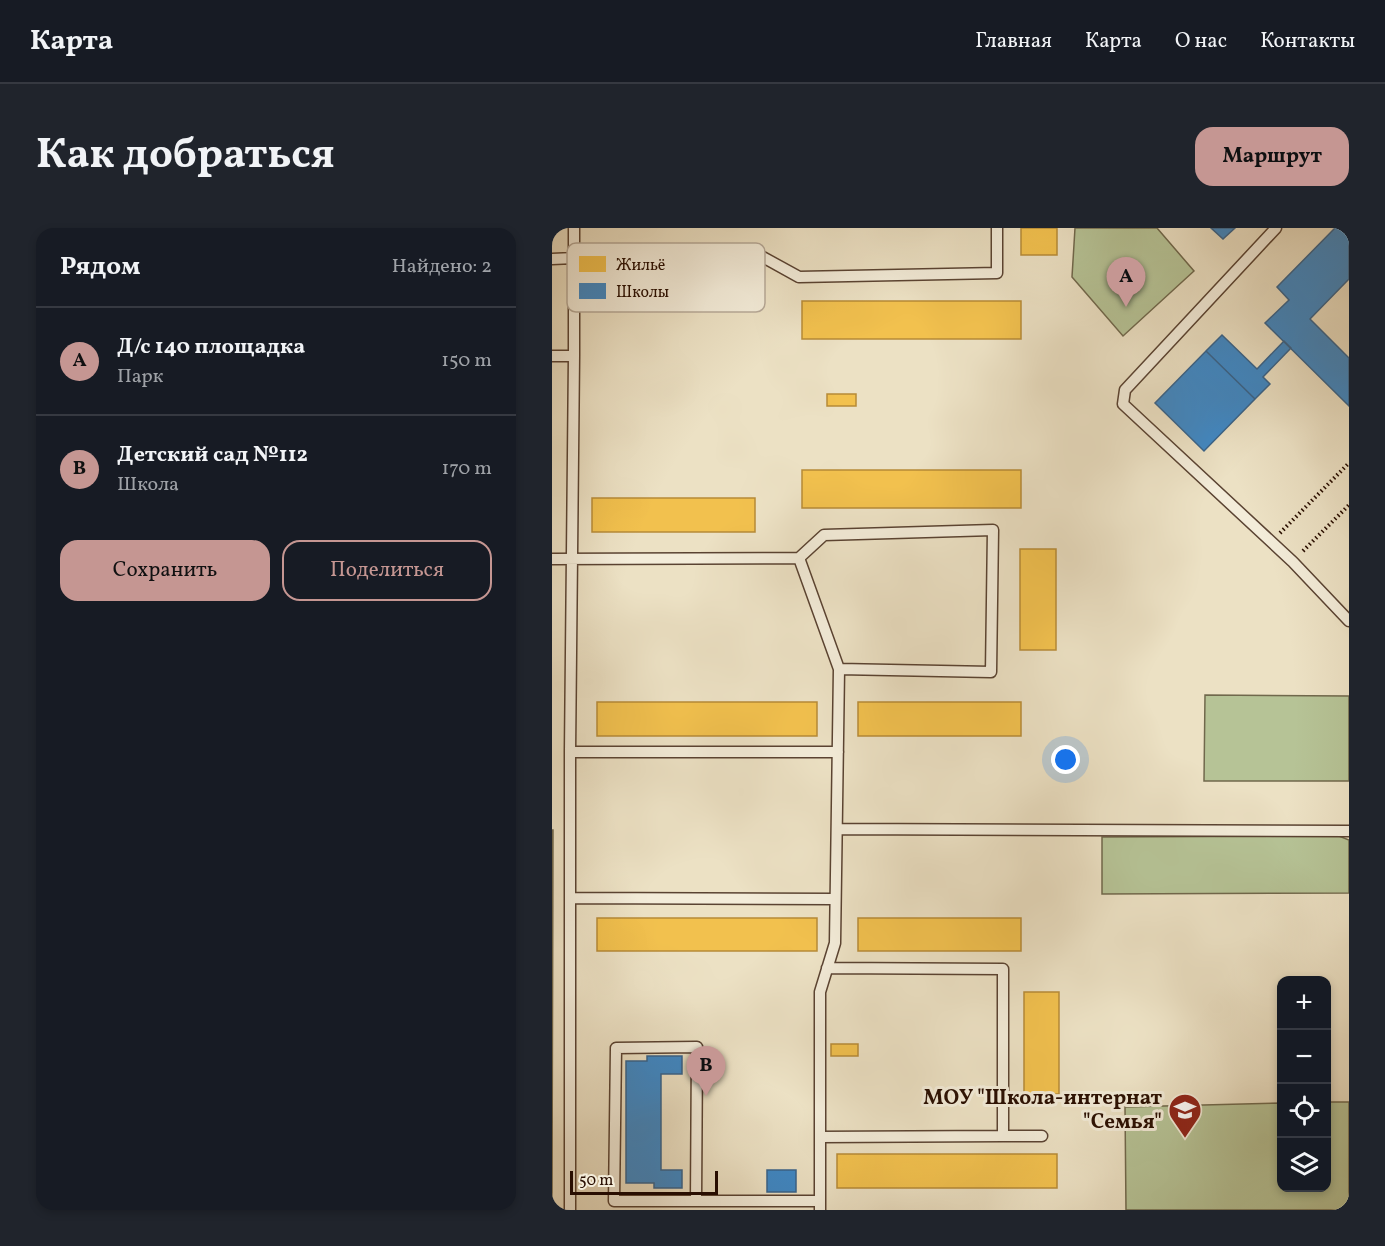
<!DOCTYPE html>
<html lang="ru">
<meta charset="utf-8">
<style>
body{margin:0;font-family:Vollkorn,serif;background:#20242c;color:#f1f3f6}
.controls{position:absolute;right:18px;bottom:18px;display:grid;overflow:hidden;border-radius:12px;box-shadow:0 3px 9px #0003}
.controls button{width:54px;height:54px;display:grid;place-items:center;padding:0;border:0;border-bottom:2px solid #363941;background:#171b24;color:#f1f3f6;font:30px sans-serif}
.scale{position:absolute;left:18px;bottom:15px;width:148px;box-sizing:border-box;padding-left:6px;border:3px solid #290e01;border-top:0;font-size:16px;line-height:21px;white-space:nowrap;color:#290e01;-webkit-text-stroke:4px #f3ecd9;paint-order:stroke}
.you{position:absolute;left:514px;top:532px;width:21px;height:21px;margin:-15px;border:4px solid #fff;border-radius:50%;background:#1a73e8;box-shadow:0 0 0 9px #1a73e833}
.badge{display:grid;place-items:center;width:39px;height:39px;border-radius:50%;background:#c59692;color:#111;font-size:20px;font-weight:700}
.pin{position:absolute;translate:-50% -50px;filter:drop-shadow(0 2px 3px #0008)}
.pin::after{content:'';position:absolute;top:32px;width:21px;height:18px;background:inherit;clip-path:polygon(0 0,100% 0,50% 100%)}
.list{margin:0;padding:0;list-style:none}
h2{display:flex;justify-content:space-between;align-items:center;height:78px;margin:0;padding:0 24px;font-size:26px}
h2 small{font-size:20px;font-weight:400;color:#9ea1a6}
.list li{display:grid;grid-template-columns:39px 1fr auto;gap:18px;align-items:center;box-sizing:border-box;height:108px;padding:0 24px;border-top:2px solid #363941}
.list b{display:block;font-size:22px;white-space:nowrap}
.list p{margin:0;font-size:20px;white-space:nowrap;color:#9ea1a6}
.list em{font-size:20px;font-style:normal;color:#9ea1a6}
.actions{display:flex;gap:12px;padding:18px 24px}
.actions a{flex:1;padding:14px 0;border:2px solid #c59692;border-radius:18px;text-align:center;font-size:21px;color:#c59692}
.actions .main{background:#c59692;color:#111}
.icon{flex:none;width:33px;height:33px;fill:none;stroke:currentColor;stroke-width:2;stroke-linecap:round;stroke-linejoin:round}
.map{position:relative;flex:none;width:797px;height:982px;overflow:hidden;border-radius:18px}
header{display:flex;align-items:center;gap:36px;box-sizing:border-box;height:84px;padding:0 30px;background:#171b24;border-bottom:2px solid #363941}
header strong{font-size:28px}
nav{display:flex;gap:33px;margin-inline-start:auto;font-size:21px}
.intro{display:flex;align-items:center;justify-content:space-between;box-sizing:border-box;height:144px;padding:0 36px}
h1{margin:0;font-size:42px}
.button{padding:15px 27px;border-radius:18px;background:#c59692;color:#111;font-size:21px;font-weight:700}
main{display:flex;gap:36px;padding:0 36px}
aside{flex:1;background:#171b24;border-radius:18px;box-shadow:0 3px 9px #0003}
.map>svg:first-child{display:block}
.green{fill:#b6c396;stroke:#70684c;stroke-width:1.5}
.homes{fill:#f2c14e;stroke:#b68b37;stroke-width:1.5}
.schools{fill:#3f88c5;stroke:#38638a;stroke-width:1.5}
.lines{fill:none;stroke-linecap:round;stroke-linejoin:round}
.lane-casing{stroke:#5a4332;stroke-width:13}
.path{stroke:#290e01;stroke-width:4;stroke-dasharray:1.5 3;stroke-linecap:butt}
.lane{stroke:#f3ecd9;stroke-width:10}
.labels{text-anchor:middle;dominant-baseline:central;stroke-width:6;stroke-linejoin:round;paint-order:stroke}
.poi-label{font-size:21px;font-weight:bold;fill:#290e01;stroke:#f3ecd9;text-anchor:end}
.key{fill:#f3ecd9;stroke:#b6a998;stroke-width:1.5}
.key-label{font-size:16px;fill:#290e01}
</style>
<header>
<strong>Карта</strong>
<nav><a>Главная</a><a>Карта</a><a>О нас</a><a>Контакты</a></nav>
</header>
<div class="intro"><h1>Как добраться</h1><a class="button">Маршрут</a></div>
<main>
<aside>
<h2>Рядом<small>Найдено: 2</small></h2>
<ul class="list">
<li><span class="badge">A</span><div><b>Д/с 140 площадка</b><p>Парк</p></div><em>150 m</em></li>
<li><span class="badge">B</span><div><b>Детский сад №112</b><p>Школа</p></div><em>170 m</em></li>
</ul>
<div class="actions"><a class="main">Сохранить</a><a>Поделиться</a></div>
</aside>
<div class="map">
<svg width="797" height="982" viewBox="0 0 797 982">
<rect width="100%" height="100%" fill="#ece1c4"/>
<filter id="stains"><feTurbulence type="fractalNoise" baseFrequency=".00333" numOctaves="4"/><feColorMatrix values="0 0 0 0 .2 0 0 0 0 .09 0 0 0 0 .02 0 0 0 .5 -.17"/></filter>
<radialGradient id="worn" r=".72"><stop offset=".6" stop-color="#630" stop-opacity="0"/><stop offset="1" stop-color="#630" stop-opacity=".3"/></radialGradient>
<path class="green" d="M 523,0 L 605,0 L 642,43 L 571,108 L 520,49 Z
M 653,467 L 797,468 L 797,553 L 652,553 Z
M 0,602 L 1,602 L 0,982 Z
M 787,608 L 797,612 L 797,665 L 550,666 L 550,609 Z
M 775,874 L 797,874 L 797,982 L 574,982 L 573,879 L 729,875 L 730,960 L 774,960 Z"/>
<path class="homes" d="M 469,0 L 505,0 L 505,27 L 469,27 Z
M 250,73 L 469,73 L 469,111 L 250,111 Z
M 275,166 L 304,166 L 304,178 L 275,178 Z
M 250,242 L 469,242 L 469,280 L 250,280 Z
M 40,270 L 203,270 L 203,304 L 40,304 Z
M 468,321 L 504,321 L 504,422 L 468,422 Z
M 45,474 L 265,474 L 265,508 L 45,508 Z
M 306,474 L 469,474 L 469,508 L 306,508 Z
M 45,690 L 265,690 L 265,723 L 45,723 Z
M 306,690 L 469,690 L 469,723 L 306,723 Z
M 472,764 L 507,764 L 507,866 L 472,866 Z
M 279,816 L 306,816 L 306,828 L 279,828 Z
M 285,926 L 505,926 L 505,960 L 285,960 Z"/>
<path class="schools" d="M 659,0 L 683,0 L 671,11 Z
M 783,0 L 793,0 L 797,4 L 797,51 L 758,91 L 797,130 L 797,178 L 713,95 L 737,72 L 725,59 Z
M 670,107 L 705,141 L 732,113 L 739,120 L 711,149 L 718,156 L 703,171 L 654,123 Z
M 654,123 L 703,171 L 652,223 L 603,175 Z
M 95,828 L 130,828 L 130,846 L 109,846 L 109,942 L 130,942 L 130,960 L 102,960 L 102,955 L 74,955 L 74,833 L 95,833 Z
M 215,942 L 244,942 L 244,964 L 215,964 Z"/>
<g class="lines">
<g class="lane-casing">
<path id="lane" d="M 724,0 L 573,162 L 571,176 L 741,334 L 797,393
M 0,31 L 22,30 L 22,0
M 0,128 L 22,128 L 22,30 L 207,27 L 247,49 L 445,45 L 445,0
M 247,330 L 272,307 L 441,302 L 439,444 L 287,441
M 0,331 L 247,330 L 287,441 L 283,715 L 268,764 L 268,982
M 18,524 L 286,524
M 285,601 L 797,603
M 18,670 L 283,671
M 451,908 L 490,908
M 268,909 L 451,908 L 451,741 L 275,740
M 144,973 L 145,819 L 64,820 L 62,973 L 268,973
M 18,982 L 18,524 L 22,128"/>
</g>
<path class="path" d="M 728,305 L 797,235
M 751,323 L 797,277"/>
<use href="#lane" class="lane"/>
</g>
<defs>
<g id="school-pin" transform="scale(1.725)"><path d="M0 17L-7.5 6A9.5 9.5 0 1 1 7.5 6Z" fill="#8f2418" stroke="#f3ecd9"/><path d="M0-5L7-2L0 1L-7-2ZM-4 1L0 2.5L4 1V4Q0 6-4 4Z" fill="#fff"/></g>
</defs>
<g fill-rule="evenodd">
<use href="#school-pin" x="633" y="882"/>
</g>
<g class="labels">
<g class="poi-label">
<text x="610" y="870">МОУ "Школа-интернат<tspan x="610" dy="24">"Семья"</tspan></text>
</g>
</g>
<rect x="15" y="15" width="198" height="69" rx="9" class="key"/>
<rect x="27" y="28" width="27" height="16" fill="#f2c14e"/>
<rect x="27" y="55" width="27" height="16" fill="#3f88c5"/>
<g class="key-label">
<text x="64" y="42">Жильё</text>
<text x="64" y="69">Школы</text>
</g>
<rect width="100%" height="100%" filter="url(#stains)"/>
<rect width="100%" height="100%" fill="url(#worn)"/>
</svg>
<div class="controls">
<button>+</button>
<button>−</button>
<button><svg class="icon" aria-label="locate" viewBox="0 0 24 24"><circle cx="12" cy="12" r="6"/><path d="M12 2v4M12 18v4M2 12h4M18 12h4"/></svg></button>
<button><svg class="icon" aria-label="layers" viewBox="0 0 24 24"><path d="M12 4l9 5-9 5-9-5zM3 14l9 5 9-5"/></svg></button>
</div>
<div class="scale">50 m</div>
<div class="you"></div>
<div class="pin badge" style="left:574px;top:79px">A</div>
<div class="pin badge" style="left:154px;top:868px">B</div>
</div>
</main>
